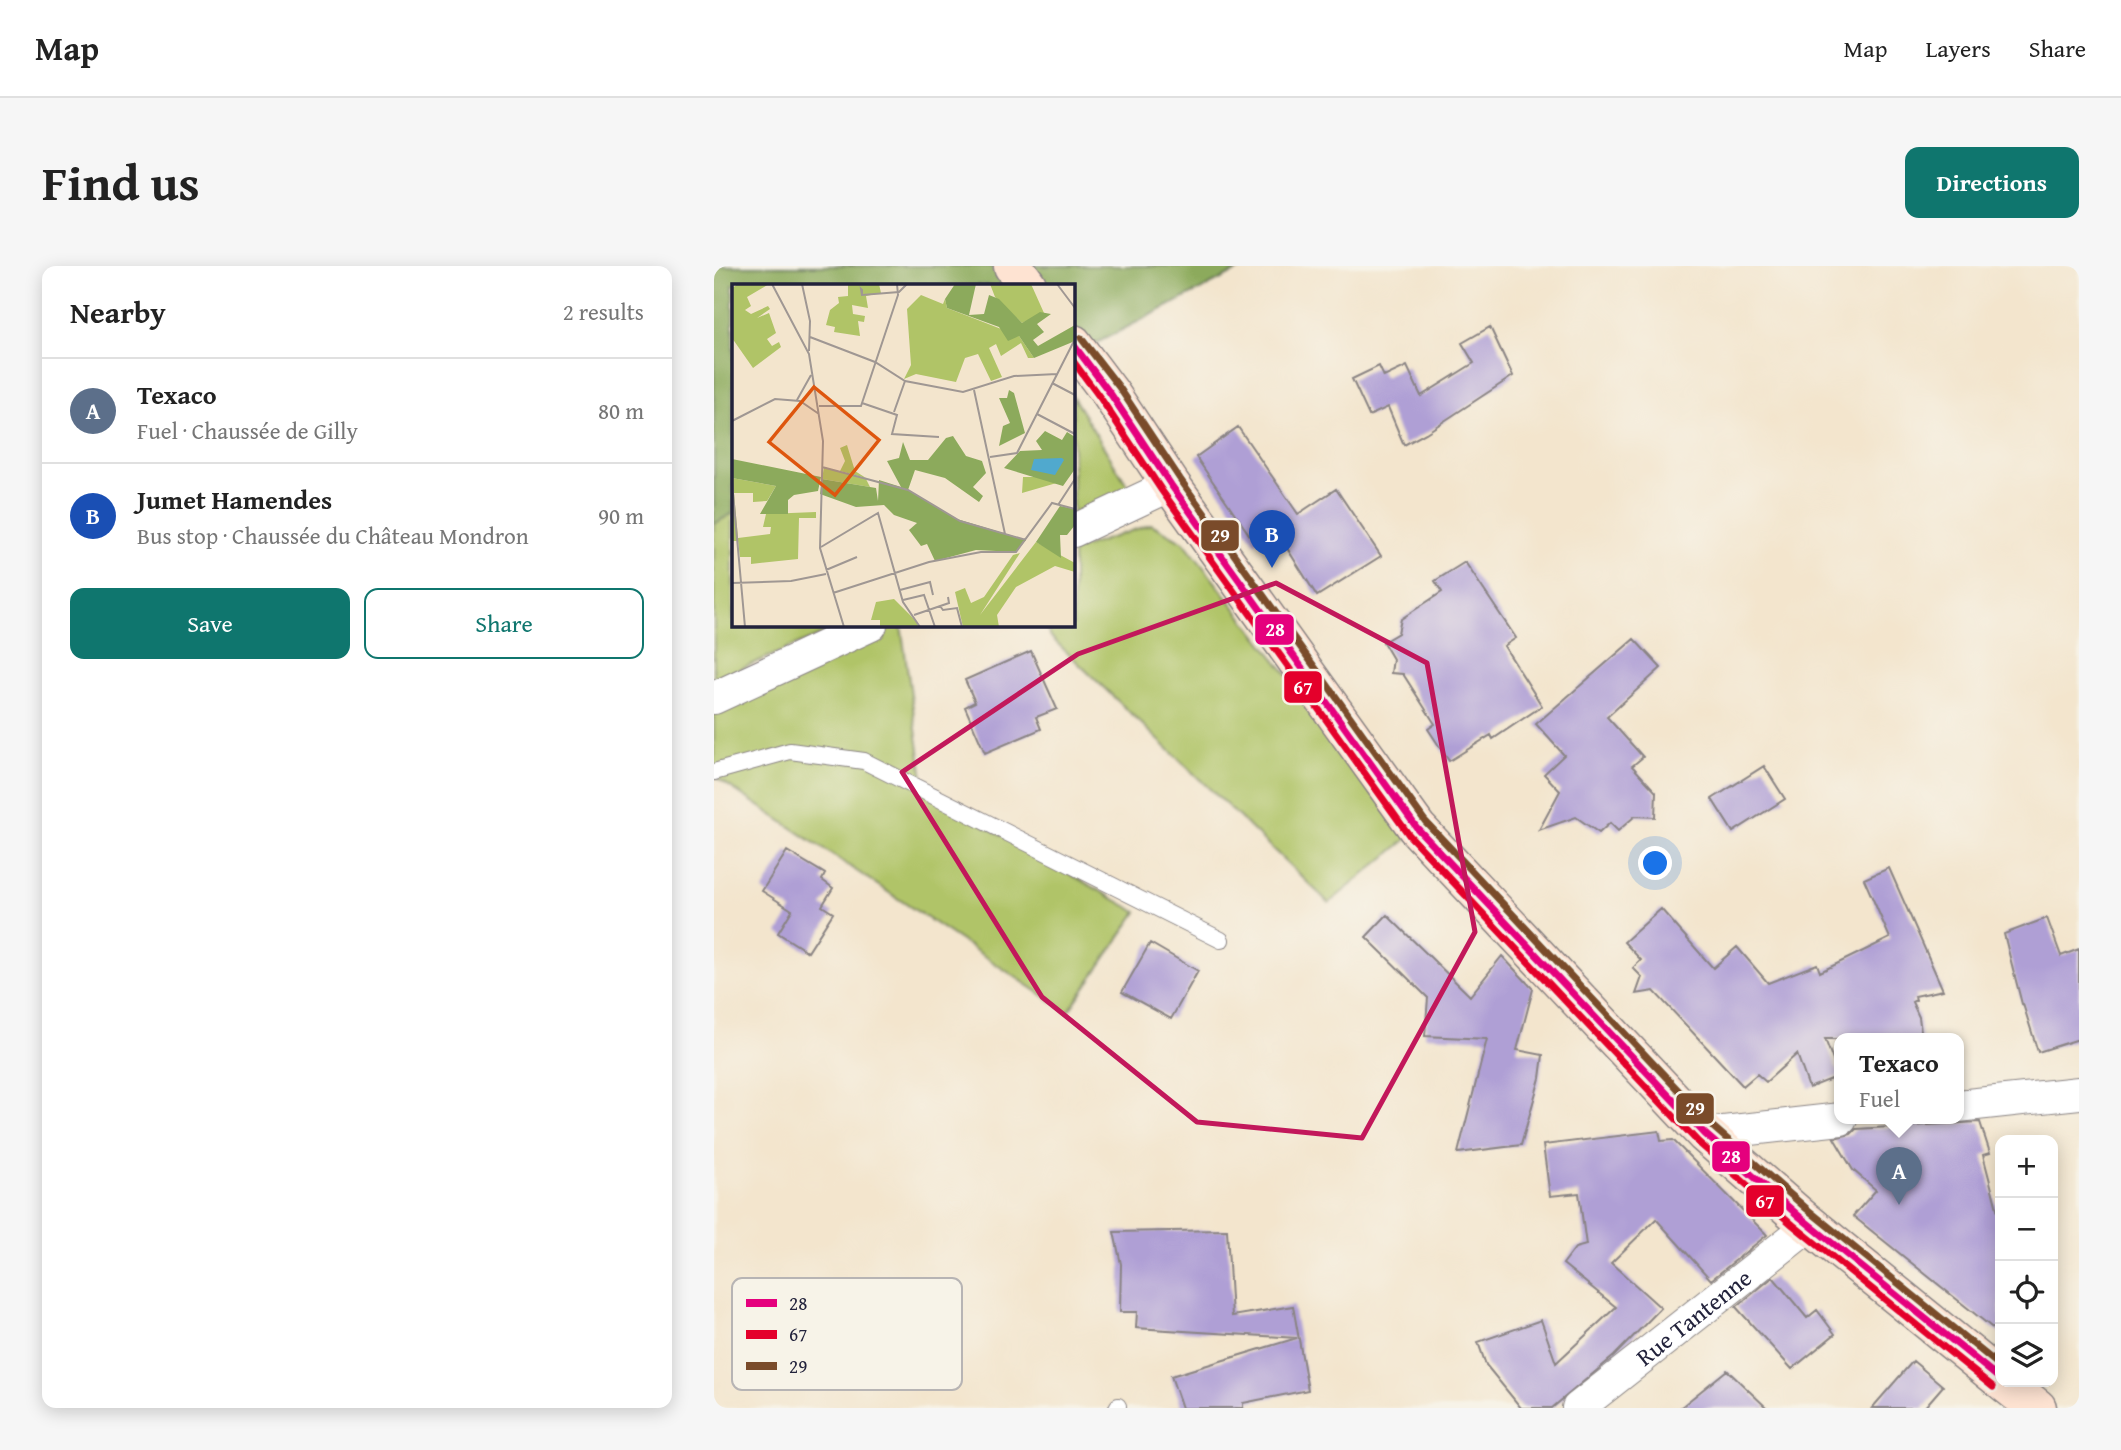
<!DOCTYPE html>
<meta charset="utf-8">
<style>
body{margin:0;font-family:"Gentium Book Plus",serif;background:#f6f6f6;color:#222}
.controls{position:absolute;right:21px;bottom:21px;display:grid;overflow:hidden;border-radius:14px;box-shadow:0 4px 18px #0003}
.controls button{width:63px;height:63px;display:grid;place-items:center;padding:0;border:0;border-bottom:2px solid #e0e0e0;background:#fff;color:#222;font:35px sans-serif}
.you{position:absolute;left:942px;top:598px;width:24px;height:24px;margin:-18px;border:5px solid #fff;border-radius:50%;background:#1a73e8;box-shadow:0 0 0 10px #1a73e833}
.badge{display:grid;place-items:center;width:46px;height:46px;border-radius:50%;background:#0f766e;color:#fff;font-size:23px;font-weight:700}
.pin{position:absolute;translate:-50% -58px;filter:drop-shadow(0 2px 4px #0008)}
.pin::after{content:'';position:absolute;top:37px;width:24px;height:21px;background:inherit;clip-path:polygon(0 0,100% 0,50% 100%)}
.popup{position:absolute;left:1120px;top:767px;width:130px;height:91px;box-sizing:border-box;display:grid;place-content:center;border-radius:14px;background:#fff;filter:drop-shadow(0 2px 5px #0005);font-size:23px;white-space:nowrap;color:#767676}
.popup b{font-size:26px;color:#222}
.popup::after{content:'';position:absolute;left:50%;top:100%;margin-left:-14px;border:14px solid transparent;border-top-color:#fff}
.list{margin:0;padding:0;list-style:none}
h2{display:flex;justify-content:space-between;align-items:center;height:91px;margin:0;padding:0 28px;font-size:30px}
h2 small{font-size:23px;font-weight:400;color:#767676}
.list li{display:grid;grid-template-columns:46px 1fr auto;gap:21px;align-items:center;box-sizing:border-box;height:105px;padding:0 28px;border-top:2px solid #e0e0e0}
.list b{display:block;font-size:26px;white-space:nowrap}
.list p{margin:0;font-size:23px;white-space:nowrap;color:#767676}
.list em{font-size:23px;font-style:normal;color:#767676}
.actions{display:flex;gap:14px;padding:21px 28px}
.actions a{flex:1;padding:16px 0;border:2px solid #0f766e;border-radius:14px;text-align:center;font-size:24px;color:#0f766e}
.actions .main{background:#0f766e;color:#fff}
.icon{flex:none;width:38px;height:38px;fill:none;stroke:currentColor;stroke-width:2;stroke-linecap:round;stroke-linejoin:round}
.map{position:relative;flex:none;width:1365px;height:1142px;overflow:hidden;border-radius:14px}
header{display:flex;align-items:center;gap:42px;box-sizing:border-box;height:98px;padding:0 35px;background:#fff;border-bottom:2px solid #e0e0e0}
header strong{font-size:33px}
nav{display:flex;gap:38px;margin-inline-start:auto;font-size:24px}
.intro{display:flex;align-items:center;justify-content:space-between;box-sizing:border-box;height:168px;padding:0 42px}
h1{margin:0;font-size:49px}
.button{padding:18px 32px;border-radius:14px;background:#0f766e;color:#fff;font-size:24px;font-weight:700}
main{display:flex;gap:42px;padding:0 42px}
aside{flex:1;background:#fff;border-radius:14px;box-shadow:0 4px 18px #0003}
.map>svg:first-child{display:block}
.green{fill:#b0c467;stroke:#697351;stroke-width:2}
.forest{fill:#8caa5c;stroke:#57664c;stroke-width:2}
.building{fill:#af9fd5}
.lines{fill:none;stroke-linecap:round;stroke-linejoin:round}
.lane-casing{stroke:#8a8484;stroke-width:18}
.street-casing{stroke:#8a8484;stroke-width:34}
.secondary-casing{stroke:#8a8484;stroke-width:41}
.lane{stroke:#fff;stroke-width:16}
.street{stroke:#fff;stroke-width:32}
.secondary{stroke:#fee3d2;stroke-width:38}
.bus-1-casing{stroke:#f7f3e8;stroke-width:12}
.bus-2-casing{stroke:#f7f3e8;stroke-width:12}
.bus-3-casing{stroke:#f7f3e8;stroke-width:12}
.bus-1{stroke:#e5007d;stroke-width:7}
.bus-2{stroke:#e4002b;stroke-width:7}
.bus-3{stroke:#7a4b2a;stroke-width:7}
.marked{fill:none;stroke:#c2185b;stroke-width:5;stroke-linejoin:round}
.labels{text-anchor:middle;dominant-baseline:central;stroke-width:7;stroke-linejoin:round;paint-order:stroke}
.street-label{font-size:24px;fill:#22223b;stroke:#f7f3e8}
.inset-road{fill:none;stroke:#9f9793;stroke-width:2}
.view{fill:#de560e;fill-opacity:0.15;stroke:#de560e;stroke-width:3.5}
.inset-edge{fill:none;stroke:#22223b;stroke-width:3.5}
.key{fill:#f7f3e8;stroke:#b7b4b4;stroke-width:2}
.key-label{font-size:19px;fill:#22223b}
.line-badge{stroke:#f7f3e8;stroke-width:2.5}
.badge-label{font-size:19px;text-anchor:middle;font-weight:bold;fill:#fff}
</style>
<header>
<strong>Map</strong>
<nav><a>Map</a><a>Layers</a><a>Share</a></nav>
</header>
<div class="intro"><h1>Find us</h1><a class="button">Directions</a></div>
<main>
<aside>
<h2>Nearby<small>2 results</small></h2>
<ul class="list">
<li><span class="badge" style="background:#5c6f8a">A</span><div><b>Texaco</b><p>Fuel · Chaussée de Gilly</p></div><em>80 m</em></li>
<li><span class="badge" style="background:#1a4fb4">B</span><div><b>Jumet Hamendes</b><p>Bus stop · Chaussée du Château Mondron</p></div><em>90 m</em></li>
</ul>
<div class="actions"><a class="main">Save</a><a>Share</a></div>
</aside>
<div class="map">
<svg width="1365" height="1142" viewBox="0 0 1365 1142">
<rect width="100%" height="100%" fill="#f7f3e8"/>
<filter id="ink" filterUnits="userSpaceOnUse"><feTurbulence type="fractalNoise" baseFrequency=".0143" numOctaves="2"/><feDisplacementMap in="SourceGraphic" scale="14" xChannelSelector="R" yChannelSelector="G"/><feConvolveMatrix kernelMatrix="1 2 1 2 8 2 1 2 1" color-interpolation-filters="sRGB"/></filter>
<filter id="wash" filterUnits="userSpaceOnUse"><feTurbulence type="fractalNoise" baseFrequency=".00686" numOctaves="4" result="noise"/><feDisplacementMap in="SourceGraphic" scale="28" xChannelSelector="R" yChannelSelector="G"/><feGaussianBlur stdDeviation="1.57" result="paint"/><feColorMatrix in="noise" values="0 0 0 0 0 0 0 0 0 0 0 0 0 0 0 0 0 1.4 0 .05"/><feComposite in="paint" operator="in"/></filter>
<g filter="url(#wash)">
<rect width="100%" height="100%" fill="#f3e5cd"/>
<path class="green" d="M 359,131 L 423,235 L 359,262 Z
M 19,247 L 19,359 L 130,359 L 0,414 L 0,258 Z
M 437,258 L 470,276 L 698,569 L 615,637 L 338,372 L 330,359 L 359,359 L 359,285 Z
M 181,359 L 187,359 L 211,526 L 423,646 L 354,746 L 0,510 L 0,438 Z"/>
<path class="forest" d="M 0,0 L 277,0 L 289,19 L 19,19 L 19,247 L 0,258 Z
M 319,0 L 533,0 L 365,86 L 359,75 L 359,19 L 329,19 Z"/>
<g id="blocks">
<path class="building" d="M 776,61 L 799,110 L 712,167 L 690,179 L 674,141 L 655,150 L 638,113 L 665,100 L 670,111 L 693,100 L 707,130 L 760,97 L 748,77 Z
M 524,161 L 584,248 L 622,223 L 667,290 L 603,330 L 561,263 L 541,277 L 482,191 Z
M 751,296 L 802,372 L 790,380 L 828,440 L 779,473 L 777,469 L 735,495 L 714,463 L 721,458 L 689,408 L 677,407 L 679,393 L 669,376 L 684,367 L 687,353 L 728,326 L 721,315 Z
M 920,373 L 947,402 L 893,451 L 929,491 L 918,500 L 942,526 L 941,551 L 921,550 L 904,565 L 896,557 L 885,567 L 862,551 L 825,564 L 846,525 L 830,508 L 850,489 L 822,458 Z
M 317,385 L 343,443 L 322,451 L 327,463 L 271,487 L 251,441 L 261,436 L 251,414 Z
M 1050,500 L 1071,533 L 1019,566 L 998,533 Z
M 73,585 L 111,608 L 108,614 L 119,622 L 108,640 L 119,647 L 94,686 L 64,667 L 78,644 L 48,625 Z
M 1175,602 L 1229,724 L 1201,730 L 1202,734 L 1198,736 L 1205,751 L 1208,773 L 1111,773 L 1125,810 L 1095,822 L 1083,788 L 1052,816 L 1043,808 L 1029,820 L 940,725 L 922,728 L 928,711 L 919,702 L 927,694 L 910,676 L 947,643 L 999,702 L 1023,681 L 1054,717 L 1103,698 L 1106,706 L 1176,672 L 1150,613 Z
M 673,649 L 756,730 L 788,690 L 819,723 L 803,784 L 829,789 L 826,812 L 807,879 L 744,887 L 773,773 L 711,770 L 714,732 L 652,671 Z
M 1333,652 L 1347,690 L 1365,683 L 1365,773 L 1324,786 L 1309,738 L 1308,738 L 1290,668 Z
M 436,677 L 484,705 L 457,753 L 408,726 Z
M 1266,856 L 1276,887 L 1269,889 L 1286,954 L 1286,1068 L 1139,950 L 1162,924 L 1139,904 L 1120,872 L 1137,868 L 1142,863 Z
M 945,865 L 947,875 L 959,874 L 1053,969 L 997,1014 L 942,953 L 897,997 L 947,1042 L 900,1090 L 838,1142 L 807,1142 L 772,1099 L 764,1076 L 827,1054 L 842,1097 L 902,1041 L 849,998 L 861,982 L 872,979 L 865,927 L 836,930 L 829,879 Z
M 513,964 L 518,1050 L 579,1040 L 594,1124 L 529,1137 L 529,1142 L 468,1142 L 457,1110 L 583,1072 L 422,1062 L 423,1046 L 406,1046 L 407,998 L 400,966 Z
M 1059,1011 L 1093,1052 L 1103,1044 L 1121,1068 L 1078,1103 L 1022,1041 Z
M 1199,1095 L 1229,1120 L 1210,1142 L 1158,1142 Z
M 1013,1104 L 1053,1142 L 966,1142 Z"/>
</g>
</g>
<g filter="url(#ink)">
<use href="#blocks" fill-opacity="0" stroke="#8a8484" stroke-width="2"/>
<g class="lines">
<g class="lane-casing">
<path id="lane" d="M 0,506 L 76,485 L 150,495 L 507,674
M 403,1142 L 404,1140"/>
</g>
<g class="street-casing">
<g id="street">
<path d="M 359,265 L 457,219"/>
<path d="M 0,432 L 157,359"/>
<path d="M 1244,840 L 1365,827"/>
<path d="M 991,868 L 1127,853"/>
<path id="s1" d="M 864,1142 L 1096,959"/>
</g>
</g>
<g class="secondary-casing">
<path id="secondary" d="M 299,0 L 313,19
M 359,78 L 396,127 L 457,219 L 703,562 L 991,868 L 1086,951 L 1286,1113
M 1290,1116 L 1323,1142"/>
</g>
<use href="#lane" class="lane"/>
<use href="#street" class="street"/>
<use href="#secondary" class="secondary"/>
<g class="bus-1-casing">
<path id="bus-1" d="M 359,78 L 396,127 L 457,219 L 703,562 L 991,868 L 1086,951 L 1286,1113"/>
</g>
<g class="bus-2-casing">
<path id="bus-2" d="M 359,95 L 387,133 L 448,225 L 695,569 L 984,876 L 1079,959 L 1279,1121"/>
</g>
<g class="bus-3-casing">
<path id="bus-3" d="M 367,72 L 405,121 L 466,213 L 711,555 L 998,860 L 1093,943 L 1286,1100"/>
</g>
<use href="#bus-1" class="bus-1"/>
<use href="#bus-2" class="bus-2"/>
<use href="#bus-3" class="bus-3"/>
</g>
</g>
<path class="marked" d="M 562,317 L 713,397 L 761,666 L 648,872 L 483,856 L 328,731 L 188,506 L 364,388 Z"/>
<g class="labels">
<g class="street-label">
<text stroke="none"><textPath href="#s1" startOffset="147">Rue Tantenne</textPath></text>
</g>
</g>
<g transform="translate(18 18)">
<rect width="343" height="343" fill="#f3e5cd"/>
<path d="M 6,0 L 37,0 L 15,13 L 19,22 L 13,26 L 19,30 L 36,22 L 38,25 L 25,34 L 37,29 L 44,49 L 35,55 L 40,62 L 47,58 L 49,63 L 21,84 L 0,54 L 0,4 ZM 116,0 L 147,0 L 149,9 L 134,12 L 136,24 L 120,21 L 121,30 L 133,32 L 132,38 L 126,37 L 128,52 L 102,48 L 103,43 L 94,41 L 98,26 L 107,19 L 106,13 L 116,12 ZM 258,0 L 299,0 L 312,29 L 290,39 L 263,13 ZM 189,11 L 211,20 L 213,15 L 215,24 L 287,52 L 302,74 L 296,74 L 289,59 L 269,72 L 264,60 L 257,64 L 270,93 L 259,97 L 246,70 L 233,74 L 224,98 L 184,90 L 172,95 L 179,81 L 175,25 ZM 115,161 L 123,187 L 134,194 L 108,187 L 113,177 L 108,164 ZM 92,183 L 134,195 L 138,203 L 90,195 ZM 291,193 L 310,193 L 328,198 L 290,209 ZM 0,194 L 44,202 L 35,217 L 21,218 L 21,209 L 2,209 L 6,254 L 38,250 L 39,243 L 31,243 L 34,230 L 84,228 L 84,234 L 67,234 L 66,275 L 19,280 L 19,273 L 8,273 L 6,257 L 0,257 ZM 304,258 L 343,279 L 343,288 L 323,282 L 284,303 L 265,331 L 267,343 L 231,343 L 223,308 L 233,304 L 239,319 L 252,313 L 281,271 L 288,269 L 248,331 ZM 162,315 L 185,338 L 186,343 L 148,343 L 148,336 L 139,336 L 144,318 Z" fill="#b0c467"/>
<path d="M 223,0 L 244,0 L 237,31 L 252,30 L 257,11 L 267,15 L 290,39 L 308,28 L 319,30 L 305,40 L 312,48 L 301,56 L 306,62 L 343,41 L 343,57 L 302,74 L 287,52 L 276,57 L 267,43 L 215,24 L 213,15 ZM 277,106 L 282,109 L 293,149 L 267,162 L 271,142 L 278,139 L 267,114 L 275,114 ZM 313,147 L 330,156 L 335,148 L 343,153 L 343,185 L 331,202 L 272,184 L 288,167 L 310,166 L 304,157 ZM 221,152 L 234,172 L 250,177 L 254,189 L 241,203 L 251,212 L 247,218 L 213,194 L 183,186 L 176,206 L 225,235 L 294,256 L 284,268 L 244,266 L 203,277 L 195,260 L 189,262 L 177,246 L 185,239 L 162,231 L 152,221 L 124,223 L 88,210 L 90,195 L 144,204 L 146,217 L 147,196 L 169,203 L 155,177 L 167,174 L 171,158 L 178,176 L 196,176 L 214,154 ZM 0,175 L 89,193 L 86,207 L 62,211 L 56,216 L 56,230 L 28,230 L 44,202 L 0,194 ZM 328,222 L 343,225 L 343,241 L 335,251 L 328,251 L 329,274 L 304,258 Z" fill="#8caa5c"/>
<path d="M 302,175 L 330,174 L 332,176 L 323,191 L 299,186 Z" fill="#50a9ce"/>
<path class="inset-road" d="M 40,0 L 77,70 L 91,157 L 88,264 L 112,343M 70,0 L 78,37 L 77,67M 325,0 L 343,24M 130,11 L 129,5 L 130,6 L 130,11 L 167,8 L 175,0M 78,53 L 143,78 L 173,97 L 231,108 L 282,92 L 325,90M 320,99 L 343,111M 242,106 L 273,250M 65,116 L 79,91M 130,119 L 165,131 L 160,150 L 207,153M 87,122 L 129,122 L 166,11 L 165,0M 162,128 L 173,97M 305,130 L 343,150M 0,137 L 43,115 L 68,117 L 87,130M 258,173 L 285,169 L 343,55M 90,183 L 176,206 L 228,237 L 294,256M 0,198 L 13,343M 326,221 L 343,195M 89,263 L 146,229 L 171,318 L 188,343M 94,286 L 125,273M 0,299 L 59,297 L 94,290M 168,306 L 198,298 L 201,311M 101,309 L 197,278 L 249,268 L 284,268 L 320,219 L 343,225M 171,316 L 192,311 L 203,343M 208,322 L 211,326 L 225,324 L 230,343M 182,331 L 217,319 L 216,313"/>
<path class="view" d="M 82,103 L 147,156 L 103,211 L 37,158 Z"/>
<rect width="343" height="343" class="inset-edge"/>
</g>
<rect x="18" y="1012" width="230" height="112" rx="10" class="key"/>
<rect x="32" y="1033" width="31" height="8" fill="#e5007d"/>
<rect x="32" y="1064" width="31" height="9" fill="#e4002b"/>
<rect x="32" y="1096" width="31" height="8" fill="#7a4b2a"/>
<g class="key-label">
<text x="75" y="1044">28</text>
<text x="75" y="1075">67</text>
<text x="75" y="1107">29</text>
</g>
<g class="line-badge">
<rect x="486" y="253" width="40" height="33" rx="7" fill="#7a4b2a"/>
<rect x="540" y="347" width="41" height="33" rx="7" fill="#e5007d"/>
<rect x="569" y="404" width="40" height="34" rx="7" fill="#e4002b"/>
<rect x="961" y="826" width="40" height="33" rx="7" fill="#7a4b2a"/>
<rect x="997" y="874" width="40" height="33" rx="7" fill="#e5007d"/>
<rect x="1031" y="918" width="40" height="34" rx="7" fill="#e4002b"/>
</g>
<g class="badge-label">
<text x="506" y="276">29</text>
<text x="561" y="370">28</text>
<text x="589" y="428">67</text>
<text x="981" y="849">29</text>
<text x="1017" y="897">28</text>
<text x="1051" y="942">67</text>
</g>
</svg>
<div class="controls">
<button>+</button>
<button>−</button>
<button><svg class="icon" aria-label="locate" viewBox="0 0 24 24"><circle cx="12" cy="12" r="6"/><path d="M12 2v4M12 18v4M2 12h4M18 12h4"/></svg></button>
<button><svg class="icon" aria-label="layers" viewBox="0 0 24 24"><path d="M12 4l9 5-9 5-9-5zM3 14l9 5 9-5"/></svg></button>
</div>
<div class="you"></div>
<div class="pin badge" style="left:1185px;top:939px;background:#5c6f8a">A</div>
<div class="popup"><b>Texaco</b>Fuel</div>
<div class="pin badge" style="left:558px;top:302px;background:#1a4fb4">B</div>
</div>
</main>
